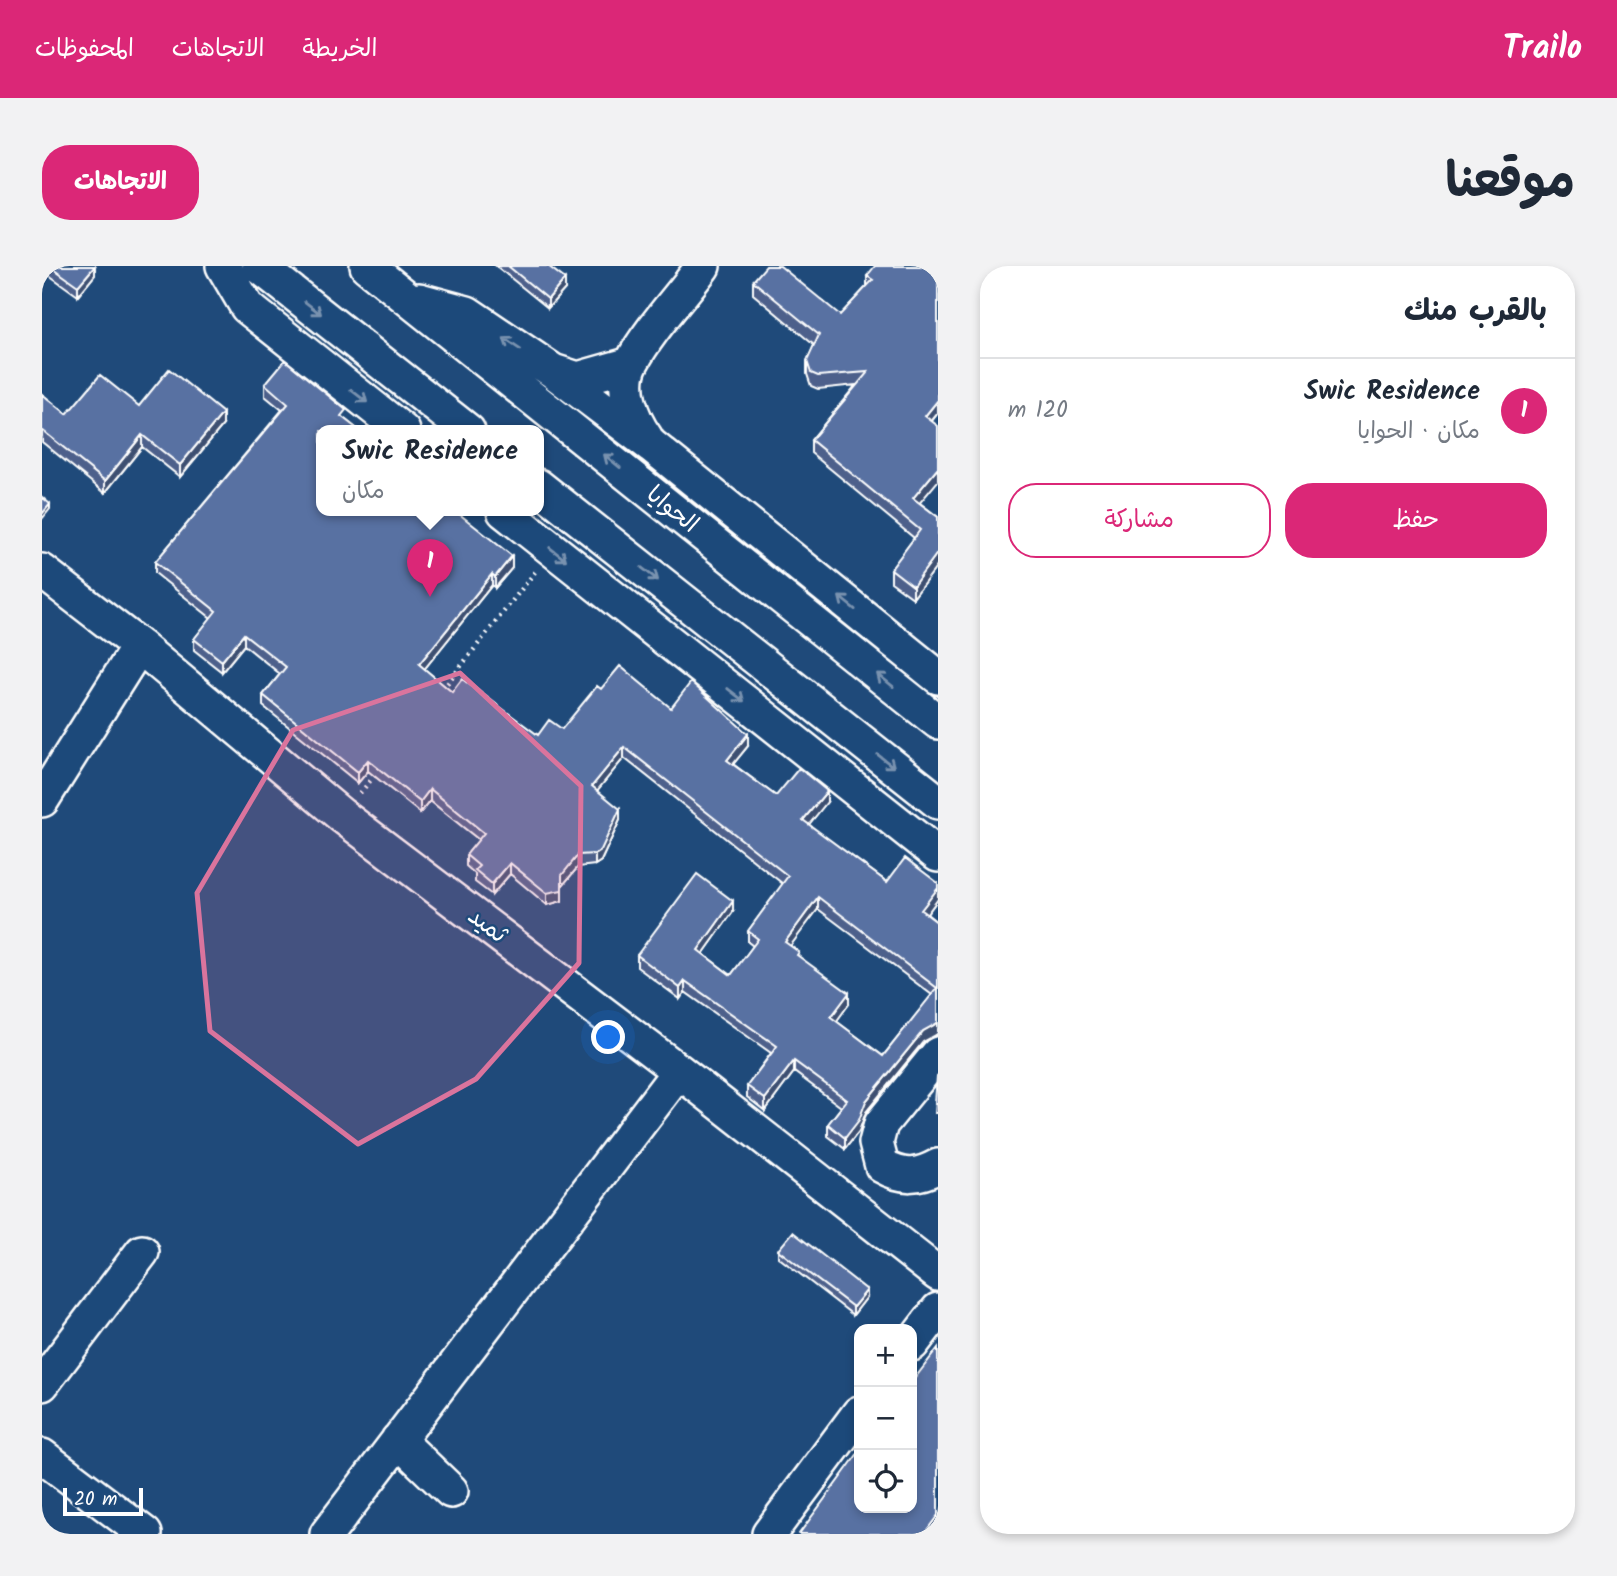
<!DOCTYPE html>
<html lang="ar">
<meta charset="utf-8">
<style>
body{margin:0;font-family:Kalam,"Playpen Sans Arabic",sans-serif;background:#f2f2f3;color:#1f2937;direction:rtl}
.controls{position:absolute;right:21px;bottom:21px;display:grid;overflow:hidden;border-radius:14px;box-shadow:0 4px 10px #0003}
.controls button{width:63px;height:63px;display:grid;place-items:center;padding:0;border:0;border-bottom:2px solid #e0e1e3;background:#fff;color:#1f2937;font:35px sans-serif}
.scale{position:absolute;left:21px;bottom:18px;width:80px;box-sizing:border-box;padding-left:7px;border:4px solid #fff;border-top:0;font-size:19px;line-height:24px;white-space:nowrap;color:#fff;-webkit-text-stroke:5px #1f4a7a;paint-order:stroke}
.you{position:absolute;left:567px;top:772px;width:24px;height:24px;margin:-18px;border:5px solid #fff;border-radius:50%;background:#1a73e8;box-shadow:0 0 0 10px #1a73e833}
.badge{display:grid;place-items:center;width:46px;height:46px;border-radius:50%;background:#db2777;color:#fff;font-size:23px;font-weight:700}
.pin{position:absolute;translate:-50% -58px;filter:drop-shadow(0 2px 4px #0008)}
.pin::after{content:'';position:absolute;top:37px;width:24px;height:21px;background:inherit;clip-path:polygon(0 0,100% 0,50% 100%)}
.popup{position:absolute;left:274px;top:159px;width:228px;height:91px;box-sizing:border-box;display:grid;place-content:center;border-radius:14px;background:#fff;filter:drop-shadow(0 2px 5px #0005);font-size:23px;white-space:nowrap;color:#747a83}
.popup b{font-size:26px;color:#1f2937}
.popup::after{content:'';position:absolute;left:50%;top:100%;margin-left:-14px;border:14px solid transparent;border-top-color:#fff}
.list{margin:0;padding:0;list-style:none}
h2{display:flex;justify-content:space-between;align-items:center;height:91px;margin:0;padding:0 28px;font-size:30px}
h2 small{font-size:23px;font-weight:400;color:#747a83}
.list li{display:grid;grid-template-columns:46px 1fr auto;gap:21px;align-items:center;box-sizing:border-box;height:105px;padding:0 28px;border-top:2px solid #e0e1e3}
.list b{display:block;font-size:26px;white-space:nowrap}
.list p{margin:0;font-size:23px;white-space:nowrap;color:#747a83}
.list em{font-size:23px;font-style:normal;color:#747a83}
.actions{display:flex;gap:14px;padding:21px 28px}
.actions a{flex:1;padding:16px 0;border:2px solid #db2777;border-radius:28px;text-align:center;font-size:24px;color:#db2777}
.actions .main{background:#db2777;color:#fff}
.icon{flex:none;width:38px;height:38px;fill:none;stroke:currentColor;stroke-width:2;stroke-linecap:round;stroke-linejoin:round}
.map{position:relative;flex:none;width:896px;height:1268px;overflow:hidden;direction:ltr;border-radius:28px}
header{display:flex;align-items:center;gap:42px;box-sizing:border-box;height:98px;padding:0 35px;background:#db2777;color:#fff}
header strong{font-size:33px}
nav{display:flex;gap:38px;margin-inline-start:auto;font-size:24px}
.intro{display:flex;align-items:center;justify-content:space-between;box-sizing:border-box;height:168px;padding:0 42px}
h1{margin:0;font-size:49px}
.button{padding:18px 32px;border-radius:28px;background:#db2777;color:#fff;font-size:24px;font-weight:700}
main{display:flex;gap:42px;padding:0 42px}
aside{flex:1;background:#fff;border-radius:28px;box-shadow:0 4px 10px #0003}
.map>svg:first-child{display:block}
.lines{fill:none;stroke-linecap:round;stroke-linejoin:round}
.minor-casing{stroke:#fff;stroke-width:38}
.path{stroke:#fff;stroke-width:4.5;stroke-dasharray:2 5;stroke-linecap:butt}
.minor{stroke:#1f4a7a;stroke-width:33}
.wall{fill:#4d618b;stroke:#fff;stroke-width:2;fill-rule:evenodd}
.shaded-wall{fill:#3e4f71;stroke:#fff;stroke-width:2}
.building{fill:#5971a2;stroke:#fff;stroke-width:2;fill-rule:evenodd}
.oneway{stroke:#7992af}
.marked{fill:#da749d;fill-opacity:0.2;stroke:#da749d;stroke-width:5;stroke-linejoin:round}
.labels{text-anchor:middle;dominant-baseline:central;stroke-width:5;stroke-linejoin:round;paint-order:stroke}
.street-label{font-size:24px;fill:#fff;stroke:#1f4a7a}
</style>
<header>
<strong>Trailo</strong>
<nav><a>الخريطة</a><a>الاتجاهات</a><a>المحفوظات</a></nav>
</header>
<div class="intro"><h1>موقعنا</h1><a class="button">الاتجاهات</a></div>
<main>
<aside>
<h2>بالقرب منك<small></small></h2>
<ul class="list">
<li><span class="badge">1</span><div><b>Swic Residence</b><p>مكان · الحوايا</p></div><em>120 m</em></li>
</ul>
<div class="actions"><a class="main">حفظ</a><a>مشاركة</a></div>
</aside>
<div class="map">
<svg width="896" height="1268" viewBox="0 0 896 1268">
<rect width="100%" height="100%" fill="#1f4a7a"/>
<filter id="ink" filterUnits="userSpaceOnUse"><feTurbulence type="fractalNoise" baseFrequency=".0143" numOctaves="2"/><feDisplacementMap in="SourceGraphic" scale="14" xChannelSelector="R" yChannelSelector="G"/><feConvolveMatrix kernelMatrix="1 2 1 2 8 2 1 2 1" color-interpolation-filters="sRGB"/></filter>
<g filter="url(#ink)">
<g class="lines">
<g class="minor-casing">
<path id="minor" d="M 181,0 L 205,41 L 361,165
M 217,0 L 426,165
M 325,0 L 896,456
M 377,34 L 425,47 L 511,105 L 610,180 L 896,411
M 511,105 L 536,113 L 589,98
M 604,172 C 590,152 577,120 590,96 C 606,65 640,29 661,0
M 496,220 L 896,536
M 462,245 L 896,589
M 0,305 L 97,380 L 299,549 L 637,805 L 896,1008
M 0,534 L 97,380
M 896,788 L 839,858 L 834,877 L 840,900 C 861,912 876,911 896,900
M 870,1078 L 896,1044
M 0,1118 L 100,986
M 356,1174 L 409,1225
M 0,1190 L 103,1268
M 285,1268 L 637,805
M 727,1268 L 817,1147"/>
</g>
<path class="path" d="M 401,423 L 493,306
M 318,527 L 335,507"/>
<use href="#minor" class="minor"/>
</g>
<path class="wall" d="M 0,0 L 53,0 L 53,9 L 36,30 L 0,4 Z
M 454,0 L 506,0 L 523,23 L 506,42 Z
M 825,10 L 896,11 L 896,147 L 890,155 L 878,237 L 896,251 L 896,299 L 871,332 L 849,316 L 849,303 L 872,272 L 769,187 L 769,174 L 814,119 L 776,123 L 769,120 L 765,108 L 765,95 L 772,79 L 711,28 L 711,15 L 798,49 L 825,20 Z
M 223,118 L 304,154 L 419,245 L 419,250 L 470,302 L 453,322 L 450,319 L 382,403 L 410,426 L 496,469 L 520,463 L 559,423 L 629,442 L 706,480 L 691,498 L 734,530 L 785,536 L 766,559 L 845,616 L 896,617 L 896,633 L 885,648 L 896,657 L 894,769 L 881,776 L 824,846 L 817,865 L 803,883 L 786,870 L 786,858 L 799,841 L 752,806 L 723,845 L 705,831 L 705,820 L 729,787 L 643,726 L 638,733 L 595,701 L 595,689 L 691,646 L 661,688 L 689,709 L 711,680 L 706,676 L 706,665 L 741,618 L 582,492 L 555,524 L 578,554 L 559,595 L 553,599 L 536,601 L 520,620 L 520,635 L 505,639 L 468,608 L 450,629 L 433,616 L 433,608 L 424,600 L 424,589 L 437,574 L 388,535 L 378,547 L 326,505 L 316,517 L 221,440 L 221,429 L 238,408 L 202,379 L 180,406 L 152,384 L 152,373 L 169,352 L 113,307 L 113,296 L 240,144 L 223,130 ZM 776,643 L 890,729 L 841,790 L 794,755 L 807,738 L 757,691 L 748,680 Z
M 0,128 L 25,148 L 97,140 L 181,159 L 138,211 L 100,181 L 63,227 L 0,176 Z
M 896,809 L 896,847 L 893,847 Z
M 736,984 L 825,1031 L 811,1049 L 736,991 Z"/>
<path class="shaded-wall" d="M 53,0 L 53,9 L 36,30 L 36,20 Z
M 523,13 L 523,23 L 506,42 L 506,33 Z
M 896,134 L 896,147 L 883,163 L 883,150 Z
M 181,147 L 181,159 L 138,211 L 138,199 Z
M 100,169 L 100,181 L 63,227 L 63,215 Z
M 896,202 L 896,215 L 871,245 L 871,232 Z
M 8,238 L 8,243 L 0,253 L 0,248 Z
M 896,286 L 896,299 L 871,332 L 871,320 Z
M 470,290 L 470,302 L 453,322 L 453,311 Z
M 450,308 L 450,319 L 377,410 L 377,398 Z
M 202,368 L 202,379 L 180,406 L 180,395 Z
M 706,468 L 706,480 L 685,506 L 685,494 Z
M 582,481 L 582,492 L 550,531 L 550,520 Z
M 326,494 L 326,505 L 316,517 L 316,506 Z
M 388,523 L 388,535 L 378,547 L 378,536 Z
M 785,525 L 785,536 L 761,566 L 761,554 Z
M 578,543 L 578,554 L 559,595 L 553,599 L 553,588 Z
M 536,589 L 536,601 L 520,620 L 520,635 L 505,639 L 505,627 Z
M 468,597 L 468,608 L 450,629 L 450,618 Z
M 896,622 L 896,633 L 879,656 L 879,644 Z
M 776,631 L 776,643 L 743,687 L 743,676 Z
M 691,635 L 691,646 L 656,695 L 656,684 Z
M 643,715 L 643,726 L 638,733 L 638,722 Z
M 807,727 L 807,738 L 789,763 L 789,751 Z
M 896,756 L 896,767 L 894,769 L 881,776 L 824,846 L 817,865 L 803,883 L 803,872 L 824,835 L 881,765 Z
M 752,795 L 752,806 L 723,845 L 723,833 Z
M 825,1024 L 825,1031 L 811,1049 L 811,1041 Z
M 896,1249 L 896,1267 L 895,1268 L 882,1268 Z"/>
<path class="building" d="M 8,0 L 53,0 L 36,20 Z
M 466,0 L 506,0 L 523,13 L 506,33 Z
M 724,0 L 738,0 L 798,49 L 831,14 L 825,10 L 833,0 L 884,0 L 896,11 L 896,134 L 883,150 L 896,160 L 896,202 L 871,232 L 896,251 L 896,286 L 871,320 L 849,303 L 878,264 L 769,174 L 826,106 L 776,110 L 769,107 L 765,95 L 777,69 L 711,15 Z
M 243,94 L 304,144 L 299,150 L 318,165 L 279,165 L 279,245 L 418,245 L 416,247 L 470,290 L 453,311 L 450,308 L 377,398 L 410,426 L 420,413 L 496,469 L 507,454 L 520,463 L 555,420 L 559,423 L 578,400 L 629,442 L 649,416 L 706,468 L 685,494 L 734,530 L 757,502 L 785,525 L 761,554 L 845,616 L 863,592 L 896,617 L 896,622 L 879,644 L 896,657 L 896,756 L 894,758 L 881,765 L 824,835 L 817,854 L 803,872 L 786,858 L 805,834 L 752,795 L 723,833 L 705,820 L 735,780 L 643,715 L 638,722 L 595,689 L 655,608 L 691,635 L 656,684 L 689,709 L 716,673 L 706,665 L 746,610 L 582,481 L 550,520 L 578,543 L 559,584 L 553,588 L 536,589 L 520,609 L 520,624 L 505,627 L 468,597 L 450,618 L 433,604 L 437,600 L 424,589 L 442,567 L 388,523 L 378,536 L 326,494 L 316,506 L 221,429 L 244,401 L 202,368 L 180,395 L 152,373 L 174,345 L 113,296 L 246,138 L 223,118 ZM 776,631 L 895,722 L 841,790 L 789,751 L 807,727 L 755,689 L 757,686 L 743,676 Z
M 127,103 L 181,147 L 138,199 L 100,169 L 63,215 L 0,164 L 0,128 L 25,148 L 58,109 L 97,140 Z
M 0,231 L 8,238 L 0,248 Z
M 896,809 L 896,837 L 893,837 L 895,810 Z
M 751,966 L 825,1024 L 811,1041 L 736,984 Z
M 896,1082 L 896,1249 L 882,1268 L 757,1268 L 817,1186 L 817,1242 L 870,1242 L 870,1116 Z"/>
<defs><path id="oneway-shaft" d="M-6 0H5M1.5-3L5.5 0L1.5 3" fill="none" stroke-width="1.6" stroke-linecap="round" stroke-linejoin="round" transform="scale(1.75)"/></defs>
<g class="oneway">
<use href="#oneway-shaft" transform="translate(271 42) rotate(38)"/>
<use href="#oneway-shaft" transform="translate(470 78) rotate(-146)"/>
<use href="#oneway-shaft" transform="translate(317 130) rotate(38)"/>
<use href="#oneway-shaft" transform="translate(570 195) rotate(-141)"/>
<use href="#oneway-shaft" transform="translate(516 288) rotate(38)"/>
<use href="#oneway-shaft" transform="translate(608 308) rotate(38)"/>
<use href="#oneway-shaft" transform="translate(805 337) rotate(-141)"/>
<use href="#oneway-shaft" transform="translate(843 414) rotate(-141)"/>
<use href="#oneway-shaft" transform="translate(694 429) rotate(38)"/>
<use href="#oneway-shaft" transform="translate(844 495) rotate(38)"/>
</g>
</g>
<path class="marked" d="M 418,407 L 539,520 L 537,697 L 434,813 L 316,878 L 168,765 L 155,627 L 251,464 Z"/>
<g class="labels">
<g class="street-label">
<text transform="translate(630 244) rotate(39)">الحوايا</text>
<text transform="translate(445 660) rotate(37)">ثميد</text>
</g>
</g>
</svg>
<div class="controls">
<button>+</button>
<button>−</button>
<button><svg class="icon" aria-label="locate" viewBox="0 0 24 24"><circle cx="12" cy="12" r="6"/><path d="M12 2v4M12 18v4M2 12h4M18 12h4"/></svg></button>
</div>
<div class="scale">20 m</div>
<div class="you"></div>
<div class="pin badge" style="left:388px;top:331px">1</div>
<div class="popup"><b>Swic Residence</b>مكان</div>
</div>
</main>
